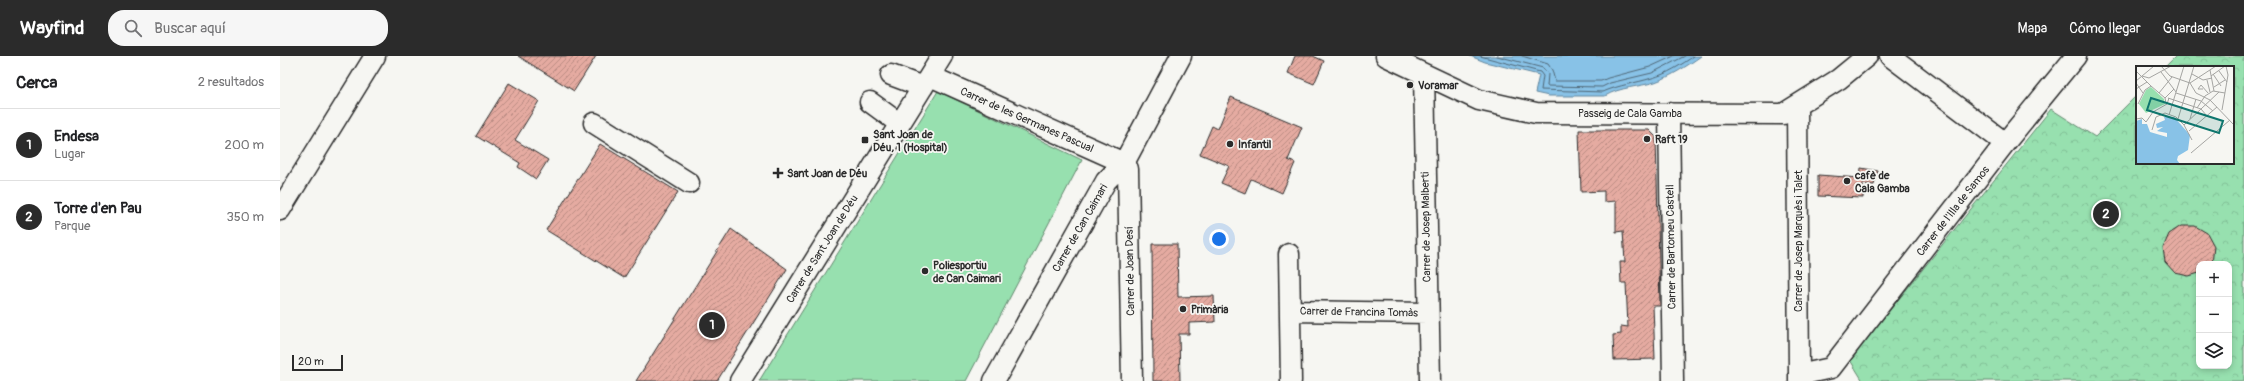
<!DOCTYPE html>
<html lang="es">
<meta charset="utf-8">
<style>
body{margin:0;font-family:Pangolin,sans-serif;background:#f6f6f6;color:#202124}
.controls{position:absolute;right:12px;bottom:12px;display:grid;overflow:hidden;border-radius:8px;box-shadow:0 2px 6px #0003}
.controls button{width:36px;height:36px;display:grid;place-items:center;padding:0;border:0;border-bottom:1px solid #e0e0e0;background:#fff;color:#202124;font:20px sans-serif}
.scale{position:absolute;left:12px;bottom:10px;width:51px;box-sizing:border-box;padding-left:4px;border:2px solid #2b2b2b;border-top:0;font-size:11px;line-height:14px;white-space:nowrap;color:#2b2b2b;-webkit-text-stroke:3px #f6f6f2;paint-order:stroke}
.you{position:absolute;left:939px;top:183px;width:14px;height:14px;margin:-10px;border:3px solid #fff;border-radius:50%;background:#1a73e8;box-shadow:0 0 0 6px #1a73e833}
.badge{display:grid;place-items:center;width:26px;height:26px;border-radius:50%;background:#2b2b2b;color:#fff;font-size:13px;font-weight:700}
.pin{position:absolute;translate:-50% -50%;border:2px solid #fff;box-shadow:0 1px 4px #0006}
.list{margin:0;padding:0;list-style:none}
h2{display:flex;justify-content:space-between;align-items:center;height:52px;margin:0;padding:0 16px;font-size:17px}
h2 small{font-size:13px;font-weight:400;color:#757577}
.list li{display:grid;grid-template-columns:26px 1fr auto;gap:12px;align-items:center;box-sizing:border-box;height:72px;padding:0 16px;border-top:1px solid #e0e0e0}
.list b{display:block;font-size:15px;white-space:nowrap}
.list p{margin:0;font-size:13px;white-space:nowrap;color:#757577}
.list em{font-size:13px;font-style:normal;color:#757577}
.icon{flex:none;width:22px;height:22px;fill:none;stroke:currentColor;stroke-width:2;stroke-linecap:round;stroke-linejoin:round}
.map{position:relative;flex:none;width:1964px;height:325px;overflow:hidden}
header{display:flex;align-items:center;gap:24px;box-sizing:border-box;height:56px;padding:0 20px;background:#2b2b2b;color:#fff}
header strong{font-size:19px}
nav{display:flex;gap:22px;margin-inline-start:auto;font-size:14px}
.search{width:280px;height:36px;background:#f6f6f6;display:flex;align-items:center;gap:10px;box-sizing:border-box;padding:0 14px;border-radius:16px;color:#757577;font-size:15px}
main{display:flex}
aside{flex:1;background:#fff}
.map>svg:first-child{display:block}
.park{fill:url(#park-crowns);stroke:#61866d;fill-rule:evenodd}
.garden{fill:#97e0af;stroke:#61866d}
.water{fill:#88c2e7;stroke:#63869c}
.lines{fill:none;stroke-linecap:round;stroke-linejoin:round}
.shore{stroke:#506776;stroke-width:1}
.building{fill:url(#building-hatch);stroke:#2b2b2b}
.minor-casing{stroke:#2b2b2b;stroke-width:23}
.minor{stroke:#f6f6f2;stroke-width:20}
.poi-dot{fill:#2b2b2b;stroke:#f6f6f2;stroke-width:1.5}
.labels{text-anchor:middle;dominant-baseline:central;stroke-width:3.5;stroke-linejoin:round;paint-order:stroke}
.poi-label{font-size:11px;font-weight:bold;fill:#2b2b2b;stroke:#f6f6f2;text-anchor:start}
.street-label{font-size:11px;fill:#2b2b2b;stroke:#f6f6f2}
.inset-road{fill:none;stroke:#a5a5a2;stroke-width:1}
.view{fill:#0f766e;fill-opacity:0.15;stroke:#0f766e;stroke-width:2}
.inset-edge{fill:none;stroke:#2b2b2b;stroke-width:2}
</style>
<header>
<strong>Wayfind</strong>
<div class="search"><svg class="icon" aria-label="search" viewBox="0 0 24 24"><circle cx="10" cy="10" r="6"/><path d="M15 15l6 6"/></svg>Buscar aquí</div>
<nav><a>Mapa</a><a>Cómo llegar</a><a>Guardados</a></nav>
</header>
<main>
<aside>
<h2>Cerca<small>2 resultados</small></h2>
<ul class="list">
<li><span class="badge">1</span><div><b>Endesa</b><p>Lugar</p></div><em>200 m</em></li>
<li><span class="badge">2</span><div><b>Torre d'en Pau</b><p>Parque</p></div><em>350 m</em></li>
</ul>
</aside>
<div class="map">
<svg width="1964" height="325" viewBox="0 0 1964 325">
<defs>
<pattern id="park-crowns" width="20" height="18" patternUnits="userSpaceOnUse"><rect width="20" height="18" fill="#97e0af"/><path d="M2 6a3 3 0 1 1 6 0M12 15a3 3 0 1 1 6 0" fill="none" stroke="#82c097"/></pattern>
<pattern id="building-hatch" width="6" height="6" patternUnits="userSpaceOnUse"><rect width="6" height="6" fill="#e5aba1"/><path d="M-1 1l2-2M0 6l6-6M5 7l2-2" fill="none" stroke="#ba8b83"/></pattern>
</defs>
<rect width="100%" height="100%" fill="#f6f6f2"/>
<filter id="ink" filterUnits="userSpaceOnUse"><feTurbulence type="fractalNoise" baseFrequency=".025" numOctaves="2"/><feDisplacementMap in="SourceGraphic" scale="8" xChannelSelector="R" yChannelSelector="G"/><feConvolveMatrix kernelMatrix="1 2 1 2 8 2 1 2 1" color-interpolation-filters="sRGB"/></filter>
<g filter="url(#ink)">
<path class="park" d="M 1896,0 L 1964,0 L 1964,325 L 1583,325 L 1570,304 L 1771,53 L 1815,81 L 1857,39 L 1857,107 L 1953,107 L 1953,11 L 1885,11 ZM 1919,208 L 1949,208 L 1949,310 L 1919,310 Z"/>
<path class="garden" d="M 658,35 L 802,104 L 686,325 L 479,325 Z"/>
<path class="water" d="M 1190,0 L 1421,0 C 1407,10 1392,20 1375,26 C 1359,31 1340,31 1325,40 L 1269,40 L 1255,37 L 1259,19 L 1205,6 Z"/>
<g class="lines">
<path class="shore" d="M 1200,0 L 1260,16 L 1263,20 L 1261,34 L 1323,36 C 1339,29 1356,27 1372,22 C 1387,18 1401,9 1414,0
M 1217,0 L 1263,12 L 1268,18 L 1267,30 L 1322,31 L 1330,27 L 1372,17 L 1405,0
M 1242,0 L 1268,8 L 1272,14 L 1275,25 L 1321,25 L 1328,22 L 1370,11 L 1394,0"/>
</g>
<path class="building" d="M 238,0 L 316,0 L 294,35 Z
M 1015,0 L 1033,0 L 1044,5 L 1034,28 L 1008,17 Z
M 229,27 L 259,45 L 235,84 L 268,104 L 256,123 L 238,111 L 240,107 L 196,80 Z
M 951,41 L 1022,71 L 1008,104 L 1015,107 L 1002,137 L 971,123 L 965,137 L 941,127 L 949,110 L 920,98 L 932,70 L 938,73 Z
M 1299,74 L 1369,74 L 1376,81 L 1380,250 L 1373,250 L 1375,303 L 1334,304 L 1333,279 L 1341,278 L 1341,270 L 1348,271 L 1346,227 L 1341,227 L 1340,206 L 1345,206 L 1343,175 L 1336,176 L 1336,145 L 1324,146 L 1324,135 L 1301,136 Z
M 320,88 L 398,136 L 344,222 L 266,174 Z
M 1581,112 L 1598,115 L 1594,129 L 1583,128 L 1583,142 L 1538,140 L 1538,119 L 1580,122 Z
M 1901,170 L 1915,170 L 1927,177 L 1934,190 L 1932,208 L 1919,208 L 1919,217 L 1909,220 L 1895,217 L 1885,206 L 1883,192 L 1889,178 Z
M 451,173 L 507,213 L 437,325 L 356,325 Z
M 872,188 L 897,188 L 898,241 L 934,240 L 935,266 L 909,267 L 909,278 L 899,278 L 900,325 L 873,325 Z"/>
<g class="lines">
<g class="minor-casing">
<path id="minor" d="M 1106,0 L 1199,44 L 1256,57 L 1503,58 L 1559,23 L 1587,0
M 1610,0 L 1725,87
M 1144,18 L 1150,325
M 611,19 L 643,31
M 650,20 L 844,107 L 848,113 L 852,325
M 590,46 L 620,68
M 1517,50 L 1519,319
M 1389,57 L 1393,325
M 314,67 L 409,127
M 0,154 L 95,0
M 1009,198 L 1011,325
M 1010,255 L 1148,257
M 1551,312 L 1725,87 L 1796,0
M 460,325 L 662,0
M 714,325 L 826,125 L 844,107 L 901,0
M 1519,325 L 1519,319 L 1551,312"/>
</g>
<use href="#minor" class="minor"/>
</g>
</g>
<g class="poi-dot">
<circle cx="1130" cy="29" r="4"/>
<circle cx="1367" cy="83" r="4"/>
<rect x="581" y="80" width="8" height="8" rx="2"/>
<circle cx="950" cy="88" r="4"/>
<path d="M496 111h4v4h4v4h-4v4h-4v-4h-4v-4h4z"/>
<circle cx="1567" cy="125" r="4"/>
<circle cx="645" cy="215" r="4"/>
<circle cx="903" cy="253" r="4"/>
</g>
<g class="labels">
<g class="poi-label">
<text x="1138" y="29">Voramar</text>
<text x="593" y="78">Sant Joan de<tspan x="593" dy="13">Déu, 1 (Hospital)</tspan></text>
<text x="1375" y="83">Raft 19</text>
<text x="958" y="88">Infantil</text>
<text x="507" y="117">Sant Joan de Déu</text>
<text x="1575" y="119">cafè de<tspan x="1575" dy="13">Cala Gamba</tspan></text>
<text x="653" y="209">Poliesportiu<tspan x="653" dy="13">de Can Caimari</tspan></text>
<text x="911" y="253">Primària</text>
</g>
<g class="street-label">
<text x="1350" y="57">Passeig de Cala Gamba</text>
<text transform="translate(747 64) rotate(24)">Carrer de les Germanes Pascual</text>
<text transform="translate(1673 155) rotate(-52)">Carrer de l'Illa de Samos</text>
<text transform="translate(1146 171) rotate(-91)">Carrer de Josep Malberti</text>
<text transform="translate(800 172) rotate(-60)">Carrer de Can Caimari</text>
<text transform="translate(1518 185) rotate(-90)">Carrer de Josep Marquès i Talet</text>
<text transform="translate(1391 191) rotate(-91)">Carrer de Bartomeu Castell</text>
<text transform="translate(542 193) rotate(-58)">Carrer de Sant Joan de Déu</text>
<text transform="translate(850 215) rotate(-91)">Carrer de Joan Desí</text>
<text transform="translate(1079 256) rotate(1)">Carrer de Francina Tomàs</text>
</g>
</g>
<g transform="translate(1856 10)">
<rect width="98" height="98" fill="#f6f6f2"/>
<path d="M 15,21 L 28,33 L 29,38 L 10,47 L 3,38 L 10,24 Z" fill="#97e0af"/>
<path d="M 28,51 L 38,51 L 54,69 L 52,84 L 42,90 L 41,94 L 44,98 L 52,98 L 0,98 L 0,55 L 6,53 L 6,58 L 11,58 L 14,66 L 31,71 L 31,67 L 21,65 L 27,61 L 21,62 L 20,58 L 29,54 Z" fill="#88c2e7"/>
<path class="inset-road" d="M 25,0 L 34,10 L 54,17 L 80,0M 74,4 L 78,25M 0,5 L 15,20M 83,5 L 91,16M 25,6 L 40,26M 56,8 L 67,14 L 76,12M 77,8 L 85,20M 6,10 L 13,12 L 35,0M 75,10 L 89,0M 71,14 L 74,26M 0,15 L 18,0M 0,17 L 7,27M 54,17 L 60,27 L 74,34 L 98,59M 78,21 L 89,14M 0,23 L 11,16M 67,23 L 62,23 L 65,19 L 72,27M 98,26 L 98,47M 23,27 L 36,11M 40,27 L 65,35 L 77,45M 69,30 L 77,25 L 89,27M 29,32 L 38,23M 32,32 L 65,43 L 71,50M 2,38 L 9,24 L 15,20 L 29,32 L 30,37M 61,42 L 69,30M 86,44 L 92,9 L 90,0M 33,49 L 48,0M 0,53 L 6,52 L 10,56 L 17,46 L 31,38 L 33,32M 42,53 L 58,0M 54,53 L 60,33M 48,59 L 83,26M 16,64 L 20,51 L 29,47 L 40,51 L 48,59 L 56,74M 53,65 L 81,41M 55,87 L 94,54"/>
<path class="view" d="M 15,32 L 87,55 L 83,67 L 11,44 Z"/>
<rect width="98" height="98" class="inset-edge"/>
</g>
</svg>
<div class="controls">
<button>+</button>
<button>−</button>
<button><svg class="icon" aria-label="layers" viewBox="0 0 24 24"><path d="M12 4l9 5-9 5-9-5zM3 14l9 5 9-5"/></svg></button>
</div>
<div class="scale">20 m</div>
<div class="you"></div>
<div class="pin badge" style="left:432px;top:269px">1</div>
<div class="pin badge" style="left:1826px;top:158px">2</div>
</div>
</main>
